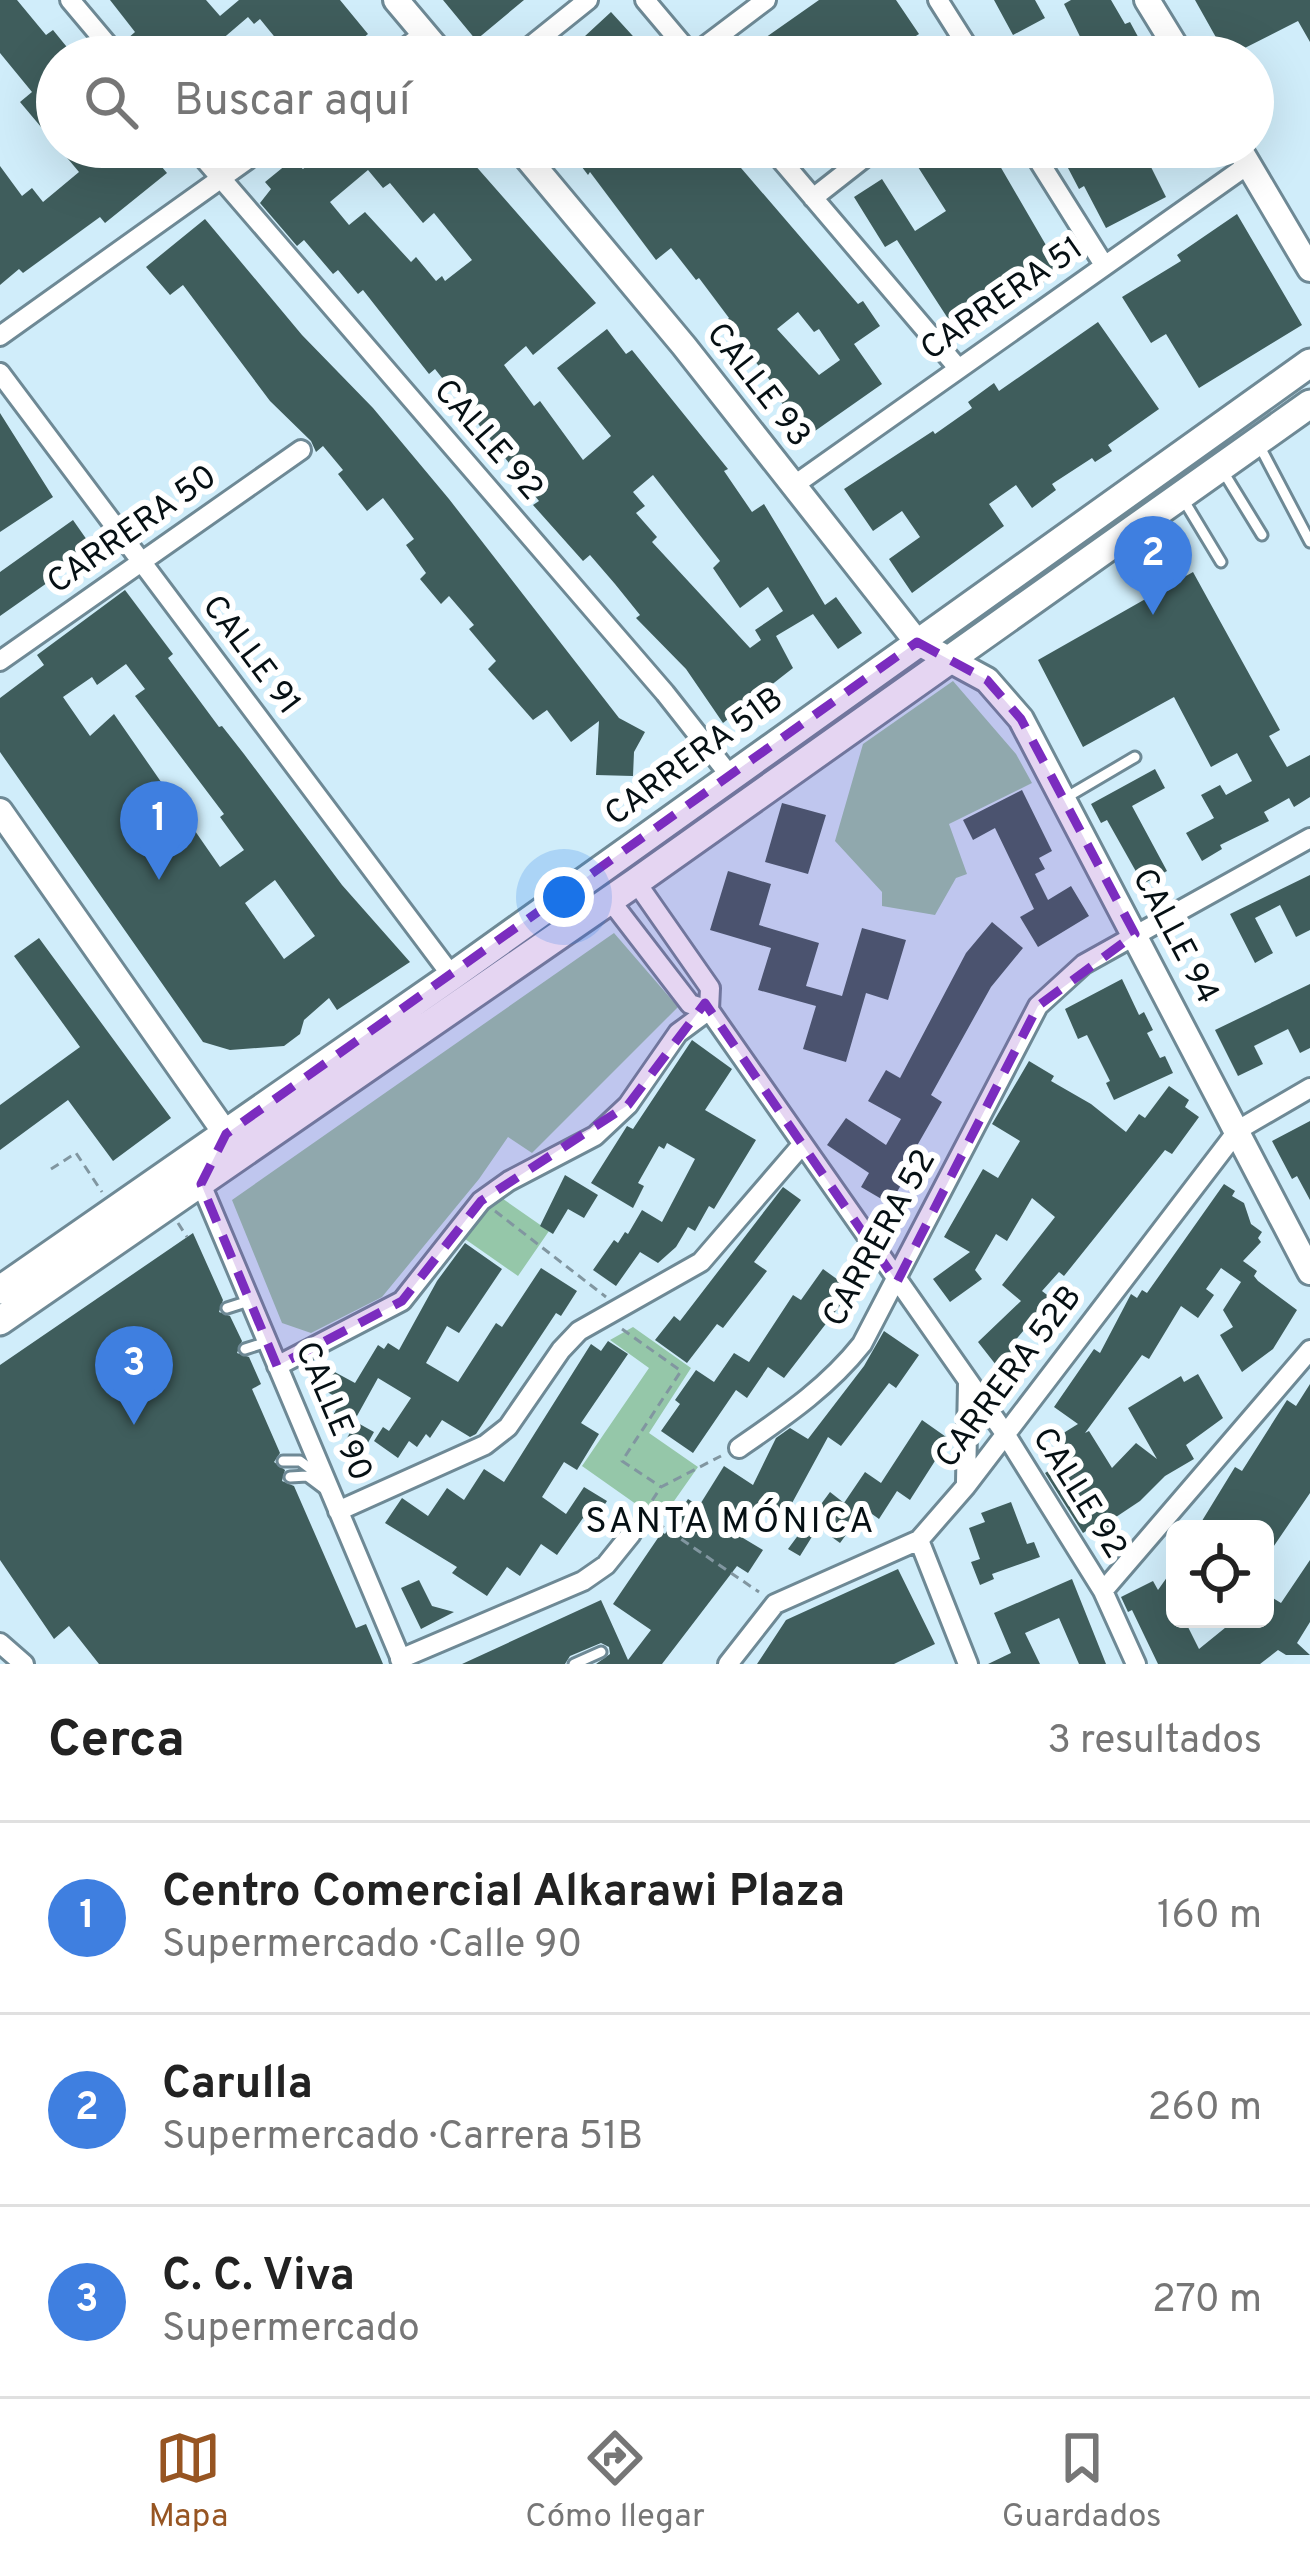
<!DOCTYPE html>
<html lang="es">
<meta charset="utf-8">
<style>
body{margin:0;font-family:Overpass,sans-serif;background:#f2f2f2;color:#222}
.controls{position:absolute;right:36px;bottom:36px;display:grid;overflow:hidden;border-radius:18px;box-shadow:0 12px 48px #0002}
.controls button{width:108px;height:108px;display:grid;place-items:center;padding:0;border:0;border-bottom:3px solid #e0e0e0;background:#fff;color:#222;font:60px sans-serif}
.you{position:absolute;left:564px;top:897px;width:42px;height:42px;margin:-30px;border:9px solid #fff;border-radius:50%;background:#1a73e8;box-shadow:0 0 0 18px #1a73e833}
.badge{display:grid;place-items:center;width:78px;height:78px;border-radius:50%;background:#975522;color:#fff;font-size:39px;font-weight:700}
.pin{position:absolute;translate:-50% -99px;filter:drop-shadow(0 3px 6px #0008)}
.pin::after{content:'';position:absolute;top:63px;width:42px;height:36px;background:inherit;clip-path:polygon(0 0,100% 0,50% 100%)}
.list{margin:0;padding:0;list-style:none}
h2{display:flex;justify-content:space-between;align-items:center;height:156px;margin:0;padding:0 48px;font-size:51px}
h2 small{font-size:39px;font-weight:400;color:#767676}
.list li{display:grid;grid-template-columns:78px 1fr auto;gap:36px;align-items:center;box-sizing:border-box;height:192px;padding:0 48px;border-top:3px solid #e0e0e0}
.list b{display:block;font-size:45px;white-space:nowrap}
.list p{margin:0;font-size:39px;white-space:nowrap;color:#767676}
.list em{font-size:39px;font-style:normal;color:#767676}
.icon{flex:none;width:66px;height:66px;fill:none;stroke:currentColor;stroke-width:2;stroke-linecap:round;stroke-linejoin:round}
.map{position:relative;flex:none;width:1310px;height:1664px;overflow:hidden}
.search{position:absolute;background:#fff;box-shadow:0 12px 48px #0002;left:36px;right:36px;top:36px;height:132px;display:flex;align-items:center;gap:30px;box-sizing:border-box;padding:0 42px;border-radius:66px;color:#767676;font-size:45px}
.sheet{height:732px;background:#fff}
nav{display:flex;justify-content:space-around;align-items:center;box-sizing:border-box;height:168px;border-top:3px solid #e0e0e0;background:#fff;font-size:33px;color:#767676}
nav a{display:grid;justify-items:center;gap:6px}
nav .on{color:#975522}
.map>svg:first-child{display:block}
.green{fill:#95c7a9}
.building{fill:#3f5d5c;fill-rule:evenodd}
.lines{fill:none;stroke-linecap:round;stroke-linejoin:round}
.service-casing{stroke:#6e8995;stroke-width:15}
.minor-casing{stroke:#6e8995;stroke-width:24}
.tertiary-casing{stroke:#6e8995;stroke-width:30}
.secondary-casing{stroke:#6e8995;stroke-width:33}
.path{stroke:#8196a0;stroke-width:3;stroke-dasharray:9 6;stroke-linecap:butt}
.service{stroke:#fff;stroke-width:9}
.minor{stroke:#fff;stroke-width:18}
.tertiary{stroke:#fff;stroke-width:24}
.secondary{stroke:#fff;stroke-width:27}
.marked{fill:#7b2cbf;fill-opacity:0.2;stroke:#7b2cbf;stroke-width:9;stroke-dasharray:24 15;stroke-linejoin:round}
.labels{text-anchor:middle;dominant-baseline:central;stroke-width:12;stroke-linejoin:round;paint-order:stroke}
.street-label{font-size:33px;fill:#061014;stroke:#fff}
.neighbourhood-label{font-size:36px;letter-spacing:3px;fill:#061014;stroke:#fff}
</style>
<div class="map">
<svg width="1310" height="1664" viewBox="0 0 1310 1664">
<rect width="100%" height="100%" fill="#d0edfa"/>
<path class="green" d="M 953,681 L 1016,754 L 1032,783 L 949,824 L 967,874 L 956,878 L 935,915 L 882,906 L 882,892 L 835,841 L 863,744 Z
M 614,933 L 678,1007 L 532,1153 L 508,1137 L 479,1179 L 382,1297 L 311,1333 L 282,1323 L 232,1200 Z
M 496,1194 L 549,1231 L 518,1276 L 465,1239 Z
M 633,1327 L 691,1368 L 649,1433 L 698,1467 L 660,1521 L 582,1466 L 649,1368 L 610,1340 Z"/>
<path class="building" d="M 0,0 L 17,0 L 46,35 L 53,30 L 75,57 L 57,57 L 57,146 L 20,102 L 32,92 L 0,53 Z
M 110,0 L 206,0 L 220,16 L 239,0 L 340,0 L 368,34 L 340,57 L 268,57 L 282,46 L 260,19 L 254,24 L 248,17 L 220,41 L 234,57 L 142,57 L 127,39 L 135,32 Z
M 443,0 L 524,0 L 476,40 Z
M 819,0 L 896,0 L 919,34 L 884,57 L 738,57 Z
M 994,0 L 1035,0 L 1045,18 L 1013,35 Z
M 1071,0 L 1111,0 L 1125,24 L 1130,22 L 1149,57 L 1090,57 L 1064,4 Z
M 1195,0 L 1310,0 L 1310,42 L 1298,21 L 1227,57 Z
M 611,12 L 642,46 L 631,57 L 543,57 L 564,40 L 571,49 Z
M 58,147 L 145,147 L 167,173 L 105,223 L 100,217 L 23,273 L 19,269 L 0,285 L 0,166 L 22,196 L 32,188 L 43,202 L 79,172 Z
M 330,147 L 459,147 L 596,303 L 533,355 L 526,346 L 504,365 L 534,406 L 540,401 L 583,460 L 611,436 L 557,368 L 607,329 L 626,354 L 632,350 L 728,469 L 724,471 L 752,512 L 764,504 L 825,605 L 836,597 L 862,633 L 838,649 L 813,614 L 776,636 L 793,668 L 723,723 L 686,669 L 636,618 L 640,615 L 615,584 L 590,555 L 583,561 L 533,505 L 539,501 L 435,369 L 429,374 L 363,290 L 358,294 L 338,270 L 333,274 L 304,240 L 297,246 L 260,203 L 271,189 L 265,182 L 292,160 L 303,169 ZM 368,170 L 383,188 L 390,183 L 423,223 L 434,213 L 472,260 L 445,281 L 442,276 L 436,281 L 416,257 L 411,262 L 365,212 L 349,225 L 330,202 ZM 653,475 L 720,561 L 713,568 L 740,608 L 768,587 L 783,611 L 755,630 L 761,640 L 750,648 L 652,542 L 657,537 L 636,513 L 645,506 L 633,492 Z
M 543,147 L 723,147 L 858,304 L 863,301 L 880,326 L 854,344 L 882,384 L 805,438 L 770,385 L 772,383 L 751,356 L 753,354 L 727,320 L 729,318 L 699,278 L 696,280 L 671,248 L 656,260 L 590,172 L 588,175 L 572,154 L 556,166 ZM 798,312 L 814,332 L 819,329 L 840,360 L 819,375 L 777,329 Z
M 948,147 L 989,147 L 1061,271 L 1010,304 L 1008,300 L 958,334 L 897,240 L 885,247 L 854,197 L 882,179 L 915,231 L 946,211 L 918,167 Z
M 1057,147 L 1121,147 L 1132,168 L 1148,161 L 1166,197 L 1106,228 L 1084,186 L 1079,189 Z
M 1237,214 L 1302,325 L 1199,388 L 1166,334 L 1151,343 L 1122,297 L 1181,261 L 1177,255 Z
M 205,219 L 302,335 L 373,408 L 449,499 L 619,718 L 645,732 L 634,752 L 633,776 L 596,775 L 599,721 L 571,742 L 547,710 L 533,720 L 488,669 L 496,661 L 469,629 L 474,625 L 449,596 L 441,604 L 420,579 L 426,573 L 406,545 L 414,539 L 383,498 L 367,511 L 338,474 L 343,470 L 323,446 L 316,452 L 311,441 L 270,401 L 183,285 L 170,295 L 146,267 Z
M 1098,322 L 1159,409 L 1108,445 L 1112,451 L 1095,462 L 1092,458 L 1052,484 L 1056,490 L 1032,508 L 1016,485 L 989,504 L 1004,526 L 912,593 L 889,559 L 920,537 L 902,511 L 873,531 L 844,489 L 933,431 L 935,434 L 972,408 L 968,402 L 994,383 L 999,391 Z
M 0,413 L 53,497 L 0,532 Z
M 73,520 L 94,550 L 0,616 L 0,572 Z
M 1193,572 L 1280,730 L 1269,736 L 1287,767 L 1310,755 L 1310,797 L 1294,807 L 1289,798 L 1264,812 L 1269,821 L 1220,845 L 1222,849 L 1202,861 L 1186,833 L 1214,818 L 1201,795 L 1220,785 L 1226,795 L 1252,781 L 1237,753 L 1211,767 L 1174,697 L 1083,747 L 1038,660 Z
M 125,590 L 173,654 L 168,658 L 219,727 L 222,726 L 244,754 L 342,885 L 410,962 L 337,1010 L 329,998 L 304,1020 L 300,1034 L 284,1046 L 230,1050 L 203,1042 L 0,752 L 0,698 L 44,665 L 37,655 ZM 126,664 L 145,689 L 135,696 L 224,814 L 220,817 L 244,850 L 220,867 L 114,714 L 90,736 L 63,697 L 92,677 L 97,685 ZM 275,880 L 315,936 L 284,959 L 245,903 Z
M 1155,769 L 1165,788 L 1132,806 L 1167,871 L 1143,884 L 1107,820 L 1101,823 L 1091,804 Z
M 1022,790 L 1052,851 L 1039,858 L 1045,869 L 1035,874 L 1048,900 L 1071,886 L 1089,916 L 1038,947 L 1020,917 L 1034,909 L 995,828 L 973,840 L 963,820 Z
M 782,803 L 826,815 L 808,874 L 765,862 Z
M 728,871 L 771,884 L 759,925 L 819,943 L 806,986 L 842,996 L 862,928 L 906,940 L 888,1000 L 866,993 L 846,1062 L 803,1049 L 816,1006 L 758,990 L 771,948 L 710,930 Z
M 1310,875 L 1310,930 L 1296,937 L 1280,905 L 1255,918 L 1273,953 L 1255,963 L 1230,914 Z
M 992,922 L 1023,948 L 991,987 L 931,1095 L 942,1102 L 914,1151 L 919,1154 L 890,1204 L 861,1187 L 869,1173 L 827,1145 L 846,1118 L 886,1145 L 901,1119 L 868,1101 L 886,1070 L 900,1078 L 966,953 Z
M 39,938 L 171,1118 L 113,1161 L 68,1100 L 0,1150 L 0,1105 L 80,1047 L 14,956 Z
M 1122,979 L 1139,1015 L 1144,1012 L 1153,1030 L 1147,1033 L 1160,1058 L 1165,1056 L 1173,1073 L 1114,1100 L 1106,1083 L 1110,1081 L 1087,1035 L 1078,1039 L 1065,1009 Z
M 1310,984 L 1310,1048 L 1300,1053 L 1288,1029 L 1254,1046 L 1263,1064 L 1238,1076 L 1215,1030 Z
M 692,1040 L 732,1069 L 705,1110 L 756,1140 L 714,1209 L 709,1206 L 695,1231 L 688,1227 L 676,1247 L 658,1263 L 640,1252 L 616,1286 L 593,1270 L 614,1240 L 618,1243 L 625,1232 L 628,1234 L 642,1210 L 662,1222 L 695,1159 L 667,1143 L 664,1149 L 659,1146 L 638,1183 L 644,1186 L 633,1208 L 591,1183 L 627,1126 L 633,1129 Z
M 1029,1061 L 1054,1076 L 1051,1081 L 1091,1104 L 1126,1132 L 1139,1114 L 1145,1118 L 1169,1086 L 1189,1100 L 1185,1107 L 1199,1117 L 1172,1154 L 1165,1150 L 1064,1276 L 1059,1272 L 1042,1291 L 1051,1298 L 1013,1343 L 1017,1348 L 996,1365 L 978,1342 L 1021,1301 L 1002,1285 L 1055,1217 L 1032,1198 L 1007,1241 L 996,1234 L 975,1270 L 982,1279 L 950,1302 L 933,1279 L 970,1252 L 944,1237 L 983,1169 L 998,1178 L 1020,1141 L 992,1124 Z
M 1310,1121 L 1310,1200 L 1297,1176 L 1292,1179 L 1272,1141 Z
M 565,1175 L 598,1195 L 584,1218 L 568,1209 L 553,1234 L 540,1226 Z
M 1224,1184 L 1235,1191 L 1232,1196 L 1244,1203 L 1251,1224 L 1262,1232 L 1258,1238 L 1261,1242 L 1243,1261 L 1257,1271 L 1254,1276 L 1258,1281 L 1297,1310 L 1273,1349 L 1242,1372 L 1220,1335 L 1233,1327 L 1223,1310 L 1241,1282 L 1221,1268 L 1206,1289 L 1214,1295 L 1198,1318 L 1181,1306 L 1149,1359 L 1142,1355 L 1085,1433 L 1089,1431 L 1112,1468 L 1136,1443 L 1157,1459 L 1128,1408 L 1181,1376 L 1184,1382 L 1198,1374 L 1223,1418 L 1186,1445 L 1194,1459 L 1165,1476 L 1140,1501 L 1113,1519 L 1116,1525 L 1102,1534 L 1096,1525 L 1083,1533 L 1045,1473 L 1070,1458 L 1057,1437 L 1078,1424 L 1054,1407 L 1094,1349 L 1100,1353 L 1131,1294 L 1137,1298 L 1142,1290 L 1147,1293 Z
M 783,1187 L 801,1200 L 754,1262 L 767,1271 L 723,1328 L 717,1324 L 687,1363 L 655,1340 L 674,1316 L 680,1321 Z
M 193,1233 L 223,1300 L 219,1312 L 230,1316 L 242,1341 L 237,1353 L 249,1357 L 261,1384 L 252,1389 L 280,1453 L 274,1462 L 285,1470 L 282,1481 L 294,1486 L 356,1628 L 366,1624 L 383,1664 L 99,1664 L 69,1626 L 54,1639 L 0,1560 L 0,1365 Z
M 465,1243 L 502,1269 L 459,1333 L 447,1326 L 426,1363 L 458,1382 L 496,1323 L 502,1327 L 541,1268 L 577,1291 L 561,1316 L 556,1313 L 476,1434 L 470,1437 L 442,1420 L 430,1438 L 426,1434 L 417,1447 L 409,1441 L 398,1458 L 374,1441 L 383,1427 L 389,1431 L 411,1398 L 378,1378 L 352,1425 L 333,1415 L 342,1400 L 327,1392 L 331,1385 L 325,1382 L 331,1370 L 355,1383 L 378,1345 L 384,1349 L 388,1343 L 399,1350 L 437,1281 Z
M 823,1269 L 852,1290 L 784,1378 L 768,1367 L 747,1398 L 736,1390 L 693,1453 L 661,1431 L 680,1404 L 675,1400 L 696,1370 L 714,1382 L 734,1353 L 749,1362 L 793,1295 L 801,1300 Z
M 884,1331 L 919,1355 L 896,1388 L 889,1383 L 841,1446 L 828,1437 L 785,1516 L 764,1504 L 743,1538 L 763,1550 L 748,1573 L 737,1566 L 662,1664 L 596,1664 L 610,1654 L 609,1647 L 601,1643 L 570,1656 L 565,1664 L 462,1664 L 601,1600 L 628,1660 L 651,1630 L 613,1604 L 662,1532 L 665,1534 L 688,1499 L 699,1506 L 724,1466 L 753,1485 L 776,1438 L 790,1428 L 808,1439 L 864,1366 Z
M 608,1341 L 628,1354 L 581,1423 L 599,1434 L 577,1470 L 564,1462 L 542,1497 L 566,1514 L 584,1487 L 607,1501 L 592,1524 L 583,1518 L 557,1555 L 541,1544 L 520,1576 L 507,1567 L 487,1596 L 452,1573 L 457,1567 L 385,1523 L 402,1498 L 428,1516 L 447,1488 L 464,1500 L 484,1469 L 504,1482 L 591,1344 L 601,1351 Z
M 1310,1384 L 1310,1493 L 1265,1559 L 1265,1529 L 1197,1529 L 1235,1467 L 1242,1471 L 1287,1400 L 1296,1406 Z
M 922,1420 L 949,1439 L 910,1500 L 897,1491 L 879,1519 L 865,1509 L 840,1543 L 818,1527 L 800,1556 L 788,1549 L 830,1492 L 844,1503 L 865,1472 L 881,1483 Z
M 356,1422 L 374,1432 L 356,1464 L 338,1454 Z
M 1011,1502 L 1027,1544 L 1034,1542 L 1040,1557 L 992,1574 L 994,1579 L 980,1585 L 971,1562 L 980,1559 L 969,1528 L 985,1522 L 981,1513 Z
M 1310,1560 L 1310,1622 L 1297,1643 L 1310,1655 L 1286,1655 L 1278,1650 L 1260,1664 L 1158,1664 L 1132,1610 L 1128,1612 L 1121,1597 L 1153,1581 L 1158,1590 L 1175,1566 L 1175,1619 L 1184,1619 L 1199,1649 L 1236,1619 L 1265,1619 L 1265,1593 L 1281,1603 Z
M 898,1569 L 935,1644 L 894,1664 L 757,1664 L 786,1620 Z
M 1072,1579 L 1106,1664 L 1079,1664 L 1059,1618 L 1025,1633 L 1040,1664 L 988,1664 L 1011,1653 L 994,1613 Z
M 419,1580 L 432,1606 L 454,1612 L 421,1629 L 401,1588 Z"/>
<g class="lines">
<g class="service-casing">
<path id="service" d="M 1259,445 L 1310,542
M 1224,473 L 1262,535
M 1183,499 L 1221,562
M 1067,797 L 1135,757
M 227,1308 L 249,1301
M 245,1349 L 267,1342
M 283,1461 L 300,1461 L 316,1473
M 290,1477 L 307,1476 L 323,1488
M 574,1664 L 601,1652"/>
</g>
<g class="minor-casing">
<path id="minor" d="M 70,0 L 118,57
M 645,0 L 693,57
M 938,0 L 974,57
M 692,56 L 766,0
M 393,57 L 425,33
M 517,57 L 588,0
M 194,147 L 665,693 L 731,777
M 770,147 L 958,368
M 1030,147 L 1104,265
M 813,198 L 878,147
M 0,336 L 265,147
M 0,373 L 452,976
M 793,486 L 1249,164
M 0,661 L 301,450
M 636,882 L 710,988 L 709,1010 L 1004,1432 L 1103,1591 L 1136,1664
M 610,900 L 690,1004 L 709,1010
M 193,1182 L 201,1184 L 403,1664
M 277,1366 L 402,1301 L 481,1201 L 509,1181 L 595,1136 L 628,1105 L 678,1033 L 709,1010
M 739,1448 C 785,1416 827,1388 862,1344 L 1038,1006 L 1084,964 L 1310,838
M 966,1482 L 968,1383
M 338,1511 L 485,1445 L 508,1427 L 561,1350 L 579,1331 L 701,1262 L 801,1146
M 919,1540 L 968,1664
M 1103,1591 L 1310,1350
M 0,1643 L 24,1664
M 400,1659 L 583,1581 L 606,1565 L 631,1534
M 728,1664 L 775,1604 L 919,1540 L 966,1486 L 1238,1130 L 1310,1088"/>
</g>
<g class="tertiary-casing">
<path id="tertiary" d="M 396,0 L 444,57
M 1147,0 L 1182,57
M 518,147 L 684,346 L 917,642 L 987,680 L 1021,719 L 1310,1272
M 1238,147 L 1310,269
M 0,811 L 226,1134 L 218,1150"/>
</g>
<g class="secondary-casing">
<path id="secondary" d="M 0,1290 L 452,976 L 1310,363
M 0,1321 L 636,882 L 1310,404"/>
</g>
<path class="path" d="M 51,1169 L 76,1153 L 102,1192
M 495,1211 L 606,1297
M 178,1223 L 187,1237
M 622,1329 L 681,1371 L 622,1461 L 661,1487
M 644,1513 L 661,1487 L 721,1456
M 644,1514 L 759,1592"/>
<use href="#service" class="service"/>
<use href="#minor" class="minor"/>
<use href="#tertiary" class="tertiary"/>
<use href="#secondary" class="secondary"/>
</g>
<path class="marked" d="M 917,642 L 987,680 L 1021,719 L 1135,934 L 1038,1006 L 897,1282 L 705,1003 L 628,1105 L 481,1201 L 402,1301 L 277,1366 L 201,1184 L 226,1134 Z"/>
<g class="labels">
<g class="street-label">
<text transform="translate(1003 300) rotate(-35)">CARRERA 51</text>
<text transform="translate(757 386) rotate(52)">CALLE 93</text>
<text transform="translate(487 441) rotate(49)">CALLE 92</text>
<text transform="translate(133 531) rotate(-35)">CARRERA 50</text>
<text transform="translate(250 656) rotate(53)">CALLE 91</text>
<text transform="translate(695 758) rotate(-36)">CARRERA 51B</text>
<text transform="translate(1174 937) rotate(62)">CALLE 94</text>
<text transform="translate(881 1239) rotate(-61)">CARRERA 52</text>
<text transform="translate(1010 1378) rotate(-53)">CARRERA 52B</text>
<text transform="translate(332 1412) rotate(67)">CALLE 90</text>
<text transform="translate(1078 1494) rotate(58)">CALLE 92</text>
</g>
<g class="neighbourhood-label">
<text x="731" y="1523">SANTA MÓNICA</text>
</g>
</g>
</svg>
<div class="controls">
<button><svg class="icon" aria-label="locate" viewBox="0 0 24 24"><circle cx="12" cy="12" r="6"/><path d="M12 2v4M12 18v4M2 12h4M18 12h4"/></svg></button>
</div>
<div class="you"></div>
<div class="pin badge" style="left:159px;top:880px;background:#3f7fe0">1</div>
<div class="pin badge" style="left:1153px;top:615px;background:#3f7fe0">2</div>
<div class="pin badge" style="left:134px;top:1425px;background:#3f7fe0">3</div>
<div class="search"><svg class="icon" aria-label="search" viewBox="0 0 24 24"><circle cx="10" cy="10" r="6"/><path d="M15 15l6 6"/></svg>Buscar aquí</div>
</div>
<section class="sheet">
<h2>Cerca<small>3 resultados</small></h2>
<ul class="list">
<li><span class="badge" style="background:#3f7fe0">1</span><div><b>Centro Comercial Alkarawi Plaza</b><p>Supermercado · Calle 90</p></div><em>160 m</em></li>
<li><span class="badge" style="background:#3f7fe0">2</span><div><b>Carulla</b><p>Supermercado · Carrera 51B</p></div><em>260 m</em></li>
<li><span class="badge" style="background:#3f7fe0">3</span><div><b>C. C. Viva</b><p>Supermercado</p></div><em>270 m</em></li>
</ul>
</section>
<nav>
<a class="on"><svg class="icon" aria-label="map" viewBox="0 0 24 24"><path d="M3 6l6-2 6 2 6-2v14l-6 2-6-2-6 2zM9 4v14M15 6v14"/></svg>Mapa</a>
<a><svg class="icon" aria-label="directions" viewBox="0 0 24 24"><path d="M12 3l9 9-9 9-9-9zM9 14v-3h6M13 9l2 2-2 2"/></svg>Cómo llegar</a>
<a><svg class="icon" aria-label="saved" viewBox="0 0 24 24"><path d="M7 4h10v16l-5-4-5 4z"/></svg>Guardados</a>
</nav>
